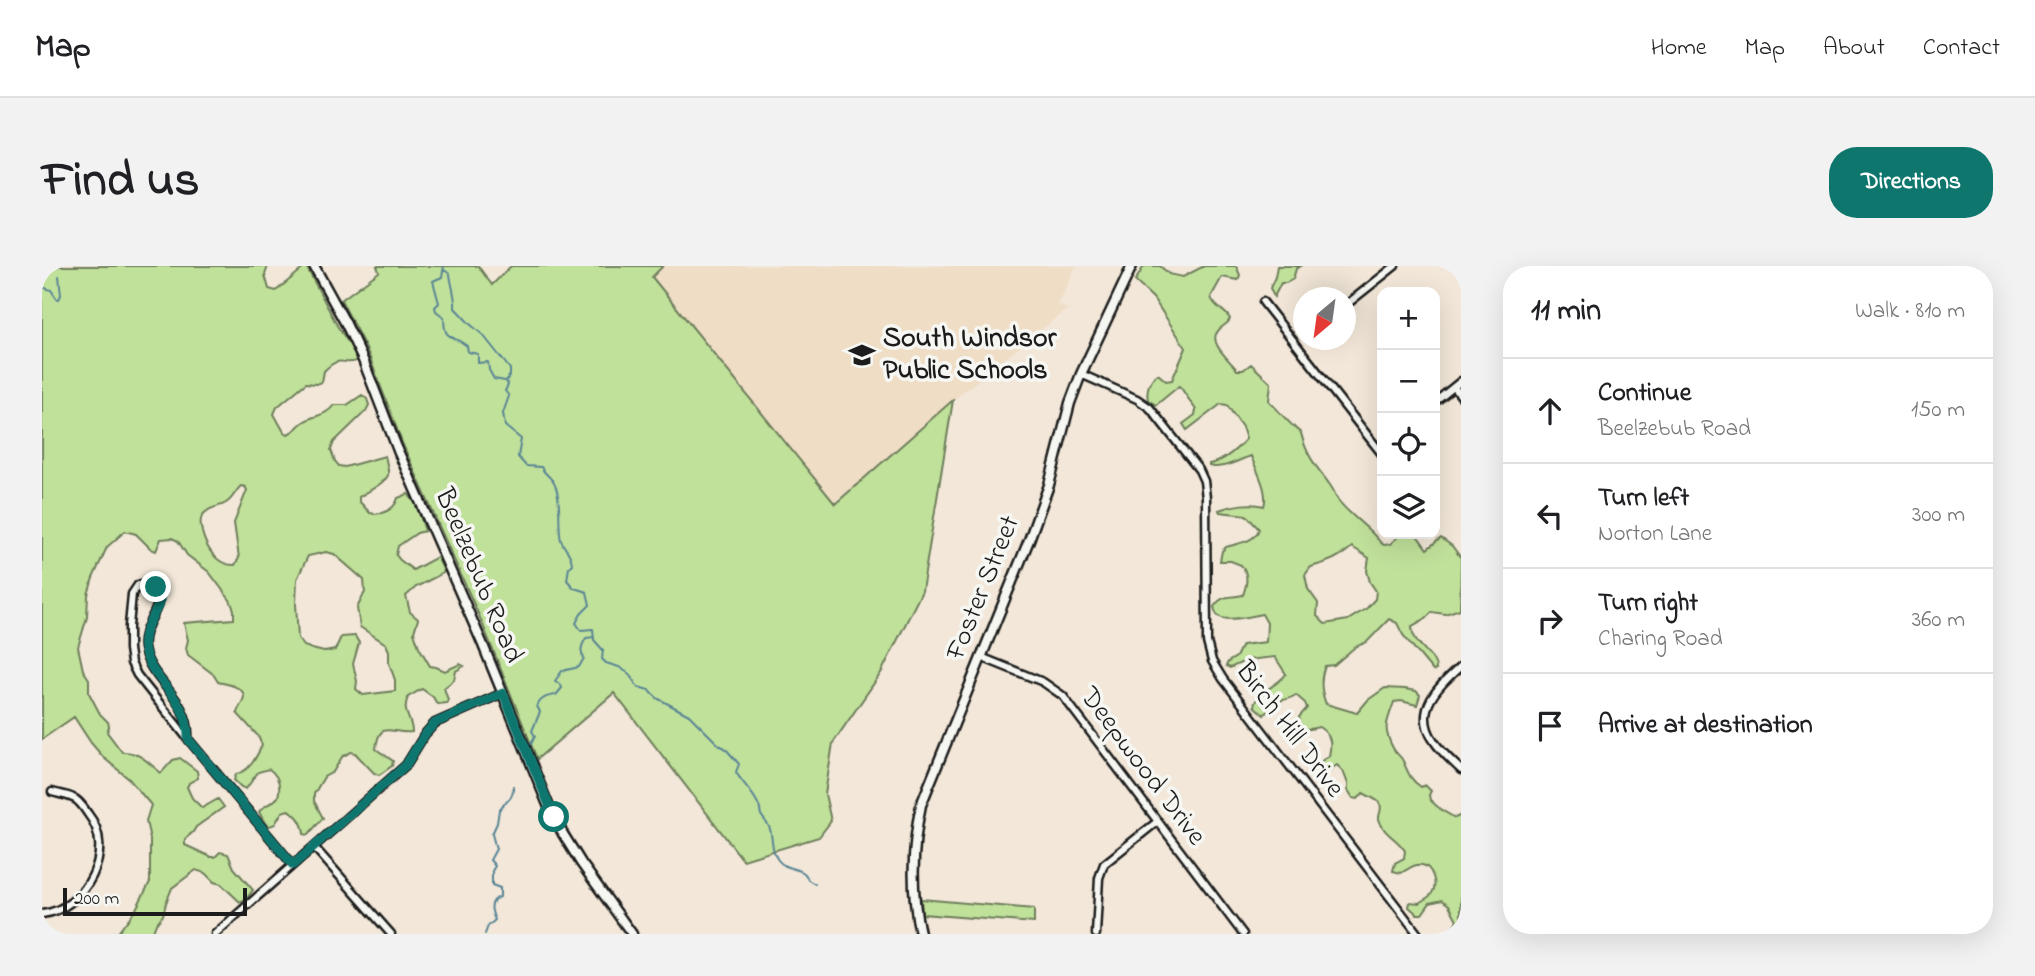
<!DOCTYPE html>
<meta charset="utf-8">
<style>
body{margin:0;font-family:"Indie Flower",sans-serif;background:#f2f2f2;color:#202124}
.controls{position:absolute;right:21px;top:21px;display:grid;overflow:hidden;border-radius:14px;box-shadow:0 7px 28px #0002}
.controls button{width:63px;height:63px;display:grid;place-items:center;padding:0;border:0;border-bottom:2px solid #e0e0e0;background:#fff;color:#202124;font:35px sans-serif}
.compass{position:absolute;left:1251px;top:21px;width:63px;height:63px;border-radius:50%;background:#fff;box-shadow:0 7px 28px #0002;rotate:209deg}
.scale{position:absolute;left:21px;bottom:18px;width:184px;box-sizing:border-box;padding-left:7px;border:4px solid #1c1c1c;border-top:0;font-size:19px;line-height:24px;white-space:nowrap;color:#1c1c1c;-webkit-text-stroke:5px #f6f6f2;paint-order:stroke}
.stop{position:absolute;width:21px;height:21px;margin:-16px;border:5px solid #0f766e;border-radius:50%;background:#fff}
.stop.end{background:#0f766e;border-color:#fff;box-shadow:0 2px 7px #0008}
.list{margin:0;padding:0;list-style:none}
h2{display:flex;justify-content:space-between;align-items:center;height:91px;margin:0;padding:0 28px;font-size:30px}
h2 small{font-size:23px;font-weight:400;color:#757577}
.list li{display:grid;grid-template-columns:46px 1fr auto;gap:21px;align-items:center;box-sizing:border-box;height:105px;padding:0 28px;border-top:2px solid #e0e0e0}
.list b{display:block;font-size:26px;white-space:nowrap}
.list p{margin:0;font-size:23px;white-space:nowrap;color:#757577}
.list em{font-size:23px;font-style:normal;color:#757577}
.icon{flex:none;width:38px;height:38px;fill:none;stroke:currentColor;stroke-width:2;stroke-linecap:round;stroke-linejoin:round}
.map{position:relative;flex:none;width:1419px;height:668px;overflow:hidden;border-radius:28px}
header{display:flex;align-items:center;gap:42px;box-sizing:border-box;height:98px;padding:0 35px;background:#fff;border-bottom:2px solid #e0e0e0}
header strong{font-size:33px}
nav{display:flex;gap:38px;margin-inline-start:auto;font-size:24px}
.intro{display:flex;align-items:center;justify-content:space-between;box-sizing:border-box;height:168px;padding:0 42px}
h1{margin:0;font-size:49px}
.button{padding:18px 32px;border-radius:28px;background:#0f766e;color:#fff;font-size:24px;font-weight:700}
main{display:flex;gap:42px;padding:0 42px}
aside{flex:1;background:#fff;border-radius:28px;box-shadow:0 7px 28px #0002}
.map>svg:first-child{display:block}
.built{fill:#efddc5}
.green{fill:#c0e19a;stroke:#6e7e5b;stroke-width:2;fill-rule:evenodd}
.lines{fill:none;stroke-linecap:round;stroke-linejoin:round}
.stream{stroke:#5a8595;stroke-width:2}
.street-casing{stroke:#1c1c1c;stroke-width:11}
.secondary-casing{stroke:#1c1c1c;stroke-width:13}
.street{stroke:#f6f6f2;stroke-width:6}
.secondary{stroke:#f6f6f2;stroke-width:8}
.route{stroke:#0f766e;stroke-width:9}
.labels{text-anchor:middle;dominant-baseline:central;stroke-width:7;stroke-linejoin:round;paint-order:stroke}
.poi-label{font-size:28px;font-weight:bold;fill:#1c1c1c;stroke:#f6f6f2;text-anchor:start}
.street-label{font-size:28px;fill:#1c1c1c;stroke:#f6f6f2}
</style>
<header>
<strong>Map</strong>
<nav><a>Home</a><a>Map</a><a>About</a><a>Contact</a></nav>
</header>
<div class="intro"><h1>Find us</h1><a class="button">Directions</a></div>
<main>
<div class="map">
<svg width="1419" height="668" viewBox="0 0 1419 668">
<rect width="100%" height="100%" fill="#f2e7d8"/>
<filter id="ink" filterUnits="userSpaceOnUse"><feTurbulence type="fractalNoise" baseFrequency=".0143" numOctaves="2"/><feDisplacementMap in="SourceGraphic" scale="14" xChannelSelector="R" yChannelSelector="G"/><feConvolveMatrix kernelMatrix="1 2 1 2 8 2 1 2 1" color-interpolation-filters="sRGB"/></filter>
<g filter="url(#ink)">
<path class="built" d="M 621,0 L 1034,0 L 1016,39 L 1025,43 L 911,134 L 793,238 L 609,11 Z"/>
<path class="green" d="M 0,0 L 226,0 L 223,9 L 227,23 L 234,25 L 264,0 L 296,61 L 312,85 L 314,95 C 300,100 299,88 282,105 L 280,116 L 274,118 L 264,117 L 235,141 L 232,148 L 242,166 L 246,168 C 253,165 255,161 260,157 C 272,148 282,152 292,139 L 305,139 L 320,129 L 325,133 L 327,139 L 324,145 L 292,176 L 289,184 L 293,195 L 297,200 L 303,201 L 343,190 C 344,194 347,205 346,209 C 344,217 323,227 317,231 L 317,235 L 328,247 C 340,250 353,243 356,232 L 366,228 L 374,238 L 383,265 L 375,267 L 356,280 L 354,289 L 358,294 L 371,304 L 395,291 L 402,305 L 401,307 L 374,321 L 364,330 L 368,346 L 376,353 L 372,366 L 377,381 L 388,400 L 394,401 L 403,405 L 418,398 L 422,400 L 414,405 L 412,414 L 402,422 L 406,434 L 405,437 L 395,438 L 391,431 L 380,423 L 366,431 C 359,448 370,451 370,466 C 350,469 337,452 334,483 L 351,495 L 350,500 L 337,509 L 332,507 L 313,487 L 309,486 L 300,491 L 291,506 L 282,511 L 272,528 L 272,535 L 281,552 L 266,569 L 262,568 C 261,557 256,549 246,544 L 240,546 L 233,558 L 228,560 L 223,557 L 217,546 C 221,539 230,538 236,531 C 239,520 237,510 227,503 L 216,506 L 204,523 L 199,521 L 192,514 L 194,508 C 208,505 214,492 220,479 L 216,470 L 195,447 C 196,442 202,435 202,430 C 201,420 183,418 176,416 L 171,408 L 146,389 L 144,382 L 146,374 L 142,357 L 192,353 L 192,344 L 188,334 L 167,306 L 145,289 L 136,275 L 130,272 L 119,273 L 114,285 L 109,283 L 94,268 L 83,265 L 65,281 L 51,312 L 46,329 L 45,351 L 36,381 L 41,404 L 47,413 L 47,427 L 58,448 L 66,456 L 67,460 L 65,466 L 80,486 C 99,486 105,496 119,507 L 131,494 L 138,492 L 155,505 L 156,512 L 147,517 L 145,521 L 150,532 L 160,542 L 176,533 L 182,541 L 154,561 L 151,566 L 143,573 L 143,579 L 169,591 L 173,591 L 178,586 L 186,588 L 192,602 L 211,624 L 204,633 L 198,636 L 179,618 L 172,616 L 163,607 L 154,604 L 130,622 L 124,637 L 121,649 L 114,658 L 110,668 L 75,668 L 94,643 L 108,616 L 108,573 L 104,555 L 109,539 L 87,513 L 62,492 L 49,477 L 32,451 L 0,473 ZM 199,220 L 203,221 L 205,224 L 192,257 L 197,292 L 193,299 C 175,300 164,282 160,266 C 159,260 157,255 160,250 C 167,240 176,242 184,237 C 191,233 193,225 199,220 ZM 284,286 L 292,288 L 322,314 L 323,326 L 315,342 L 318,361 L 344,378 L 347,385 L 347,397 L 353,414 L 353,425 L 321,429 L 314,423 L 315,415 L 311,398 L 317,377 L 313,370 L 299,371 L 293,384 L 282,386 L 270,383 L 262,380 L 256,372 L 254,338 L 255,313 L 266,290 Z
M 335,0 L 436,0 L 450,19 L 469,0 L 621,0 L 610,11 L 793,238 L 911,134 L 880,325 L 839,407 L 791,477 L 783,528 L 789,555 L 777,571 L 701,594 L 572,427 L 495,493 L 438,352 L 361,179 L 326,87 L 299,34 L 337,6 Z
M 1102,0 L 1118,0 L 1127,8 L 1141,11 L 1162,0 L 1194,0 L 1198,9 L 1196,14 L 1180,11 L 1169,31 C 1172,42 1184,44 1188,53 C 1185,60 1180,59 1176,65 C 1165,77 1189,95 1195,104 L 1201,104 L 1209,98 L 1229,117 L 1227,135 C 1237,145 1249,160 1259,167 C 1265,191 1274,200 1288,219 C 1292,224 1293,229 1296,234 C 1308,250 1327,261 1339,277 L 1342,279 L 1348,278 L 1359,268 L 1374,268 L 1385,283 L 1399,272 L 1410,280 L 1419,292 L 1418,343 L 1403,348 L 1390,346 L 1383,353 L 1370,360 C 1369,379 1395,388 1394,404 L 1391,405 L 1361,369 L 1355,357 L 1347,353 L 1325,376 L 1313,381 L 1292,399 L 1283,400 C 1278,412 1279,426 1284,438 L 1315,447 L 1326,434 L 1343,422 L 1363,423 L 1374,425 L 1378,429 L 1375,439 L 1359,435 L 1352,436 C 1345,457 1340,461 1351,482 C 1354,488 1359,490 1361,495 C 1366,506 1368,514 1379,521 L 1383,519 L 1389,525 L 1387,529 L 1388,534 L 1398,543 L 1413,552 L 1419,549 L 1419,668 L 1406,668 L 1409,665 L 1415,654 L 1407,639 L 1400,634 L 1388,637 L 1380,648 L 1375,648 L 1367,641 L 1368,636 L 1377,637 C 1380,634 1388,632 1390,627 C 1396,619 1390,600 1380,599 C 1372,597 1365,604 1359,607 L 1351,605 L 1353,597 L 1362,592 L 1363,585 C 1357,574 1340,567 1337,553 C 1336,548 1342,542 1337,536 C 1333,533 1325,529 1321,527 L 1316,533 L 1311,532 L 1306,524 L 1306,518 L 1301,505 L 1295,499 L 1283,507 L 1270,505 L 1275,498 L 1287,490 C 1290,476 1289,469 1277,461 L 1263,464 L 1259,461 L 1257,451 L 1265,442 L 1263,437 L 1254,429 C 1248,433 1244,433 1238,435 C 1231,437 1227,444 1222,449 L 1212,440 C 1214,426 1236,420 1244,408 L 1233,391 L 1205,394 L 1188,402 L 1184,400 L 1186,396 L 1194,391 L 1200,379 L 1224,376 L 1225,357 L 1220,348 C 1210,350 1187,356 1178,351 C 1174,350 1173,345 1172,341 C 1180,328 1189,332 1201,329 C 1205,318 1207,308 1199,299 L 1189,295 L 1178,295 L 1180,285 L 1184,281 C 1196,277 1212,277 1217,263 L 1204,249 L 1178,246 L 1177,244 C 1190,239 1209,236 1222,240 C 1227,225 1214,204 1209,190 C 1196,194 1181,204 1167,200 L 1167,198 C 1181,196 1195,183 1204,173 L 1200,161 L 1185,139 L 1179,138 L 1145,164 L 1141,158 L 1153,149 L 1154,144 L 1139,122 L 1137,120 L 1114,139 L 1106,134 C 1104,124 1107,113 1116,108 L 1124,115 L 1130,114 L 1144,82 L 1111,32 L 1093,15 ZM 1310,281 L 1327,292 L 1325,305 L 1328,316 L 1334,325 L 1333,333 L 1325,342 L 1306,354 L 1283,358 L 1275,350 L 1276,337 L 1266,323 L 1263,309 L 1269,301 C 1285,297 1298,292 1310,281 Z
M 1235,0 L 1259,0 L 1254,3 L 1251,13 L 1244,17 L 1239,17 L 1232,31 L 1228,22 L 1233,11 Z
M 879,633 L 992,643 L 992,657 L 880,648 Z"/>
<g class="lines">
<path class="stream" d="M 402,0 L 400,11 L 391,15 L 397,37 L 393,41 L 394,45 L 402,51 C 402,76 409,67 425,80 L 426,86 L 436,88 L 436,97 L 446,96 L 447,104 L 452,113 L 463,115
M 402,4 L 408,8 C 409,19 414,30 413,42 L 428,58 L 441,69 L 468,103 L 468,109 L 464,115 L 466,119 L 463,125 L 467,130 L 461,147 L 463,160 L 479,173 L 476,191 L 484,200 L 499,201 C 502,207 506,209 510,214 C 521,228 515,258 519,274 C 522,284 529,285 530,298 L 527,301 L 525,314 L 532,322 L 545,326 L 548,339 L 539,348 L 534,357 L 539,364 L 551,363 L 552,374 L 561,384 L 560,393 L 564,397 L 577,401 L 586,407 L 596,421 L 607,424 L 615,432 L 647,449 L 677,479 L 683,482 L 697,498 L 694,506 C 700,517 711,526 716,538 C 718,541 718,545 719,549 C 722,554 726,557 728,563 C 731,574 729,585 736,594 C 746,607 762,599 766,614 L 773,618
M 0,21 L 9,24 L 15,33 L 17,33 L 19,29 L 17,10
M 488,480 L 493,470 L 490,465 L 498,446 L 495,440 C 499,432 505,430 514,429 L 520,422 L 519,419 L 513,415 L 520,405 L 537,401 L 542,392 C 537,385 540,379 544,372 L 552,371
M 443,668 L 446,660 L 453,654 C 449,645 446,635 458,631 L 458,622 L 450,619 L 450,605 L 453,600 L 448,594 L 454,583 L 450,568 L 455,557 L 457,544 C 463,535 472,534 471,520"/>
<g class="street-casing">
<path id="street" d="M 1221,36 L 1340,188
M 1304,39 L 1353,0
M 1039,108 L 1095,133 L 1108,142 L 1157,204 L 1162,215 L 1164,232 L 1165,376 L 1170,395 L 1181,413 L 1376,668
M 1412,121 L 1419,130
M 1393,136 L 1419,115
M 106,316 C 134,334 98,354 102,382 C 107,415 149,432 146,473 L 95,409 L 89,397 L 87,383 L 87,360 L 90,328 L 96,319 Z
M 939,391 L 1001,416 L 1021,430 L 1201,668
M 1419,400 C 1397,420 1370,444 1392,475 C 1399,486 1410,495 1419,504
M 146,473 L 251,599
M 272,581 L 349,668
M 0,648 C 44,643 75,584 46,548 C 42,542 37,534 31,532 C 25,529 17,528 10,526
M 173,668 L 364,499 L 383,468 L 393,457 L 461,427
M 1054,668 L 1057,612 L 1062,598 L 1116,555"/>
</g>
<g class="secondary-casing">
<path id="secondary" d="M 272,0 L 304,58 L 321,94 L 357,187 L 441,379 L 507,541 L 521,568 L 539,597 L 590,668
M 878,668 C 869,626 870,581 879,539 L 987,274 L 1007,219 L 1028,137 L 1039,108 L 1090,0"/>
</g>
<use href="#street" class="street"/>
<use href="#secondary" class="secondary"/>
</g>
</g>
<g class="lines" filter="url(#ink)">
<path class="route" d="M 114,321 C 116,324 118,328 118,331 C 119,344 99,359 102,382 C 107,414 148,432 146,473 L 251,599 L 364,499 L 383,468 L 393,457 L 461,427 L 512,551"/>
</g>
<defs>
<g id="school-bare" transform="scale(2.1)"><path d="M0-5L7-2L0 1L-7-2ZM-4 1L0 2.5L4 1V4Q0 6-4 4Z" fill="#1c1c1c" stroke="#f6f6f2" stroke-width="2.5" paint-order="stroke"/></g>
</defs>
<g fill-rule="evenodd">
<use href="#school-bare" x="820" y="89"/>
</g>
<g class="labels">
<g class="poi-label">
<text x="841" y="73">South Windsor<tspan x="841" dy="32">Public Schools</tspan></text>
</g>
<g class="street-label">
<text transform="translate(436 310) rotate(67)">Beelzebub Road</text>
<text transform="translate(942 322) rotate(-68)">Foster Street</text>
<text transform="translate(1247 464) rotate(53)">Birch Hill Drive</text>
<text transform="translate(1100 501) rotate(53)">Deepwood Drive</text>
</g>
</g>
</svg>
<div class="controls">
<button>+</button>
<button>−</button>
<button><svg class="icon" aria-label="locate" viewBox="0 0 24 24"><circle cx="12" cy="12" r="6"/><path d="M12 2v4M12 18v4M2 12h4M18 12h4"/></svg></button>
<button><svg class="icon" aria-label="layers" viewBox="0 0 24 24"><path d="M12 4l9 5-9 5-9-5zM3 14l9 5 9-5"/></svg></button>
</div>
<svg class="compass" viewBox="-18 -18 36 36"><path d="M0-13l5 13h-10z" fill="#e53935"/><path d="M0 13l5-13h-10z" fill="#757577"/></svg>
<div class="scale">200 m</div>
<div class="stop" style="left:512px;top:551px"></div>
<div class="stop end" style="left:114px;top:321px"></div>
</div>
<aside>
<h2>11 min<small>Walk · 810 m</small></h2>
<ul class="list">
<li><svg class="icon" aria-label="ahead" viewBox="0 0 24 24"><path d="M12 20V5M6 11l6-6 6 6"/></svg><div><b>Continue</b><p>Beelzebub Road</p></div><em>150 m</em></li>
<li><svg class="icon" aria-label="left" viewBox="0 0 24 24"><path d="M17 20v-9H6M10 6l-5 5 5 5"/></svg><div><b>Turn left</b><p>Norton Lane</p></div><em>300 m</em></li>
<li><svg class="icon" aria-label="right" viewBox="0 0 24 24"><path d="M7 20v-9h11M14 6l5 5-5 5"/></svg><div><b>Turn right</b><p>Charing Road</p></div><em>360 m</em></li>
<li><svg class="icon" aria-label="arrive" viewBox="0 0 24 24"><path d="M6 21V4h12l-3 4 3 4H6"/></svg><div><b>Arrive at destination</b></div></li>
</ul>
</aside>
</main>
